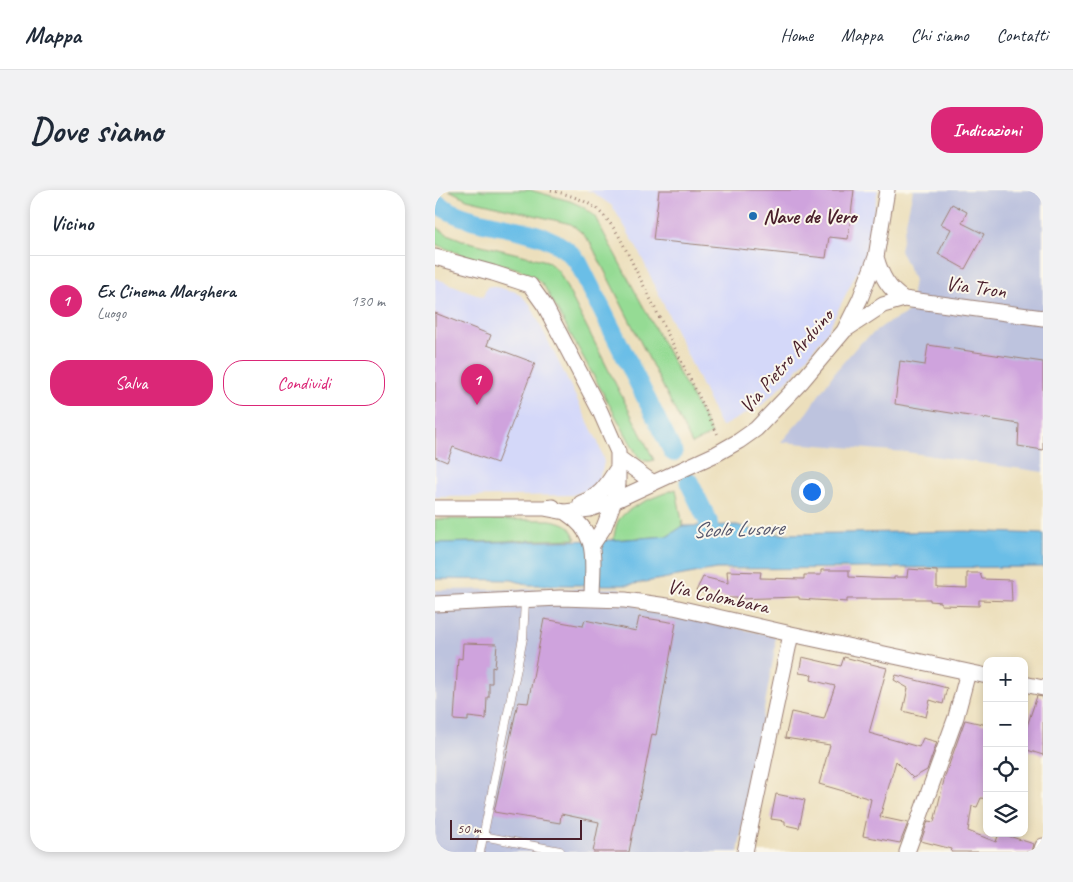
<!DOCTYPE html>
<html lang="it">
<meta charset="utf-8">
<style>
body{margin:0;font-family:Caveat,sans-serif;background:#f2f2f3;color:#1f2937}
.controls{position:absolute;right:15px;bottom:15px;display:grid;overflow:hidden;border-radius:10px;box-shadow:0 2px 8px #0003}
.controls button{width:45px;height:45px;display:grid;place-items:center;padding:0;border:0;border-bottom:1px solid #e0e1e3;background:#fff;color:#1f2937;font:25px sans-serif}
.scale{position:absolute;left:15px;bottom:12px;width:132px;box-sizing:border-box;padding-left:5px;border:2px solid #4a1f2b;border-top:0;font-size:14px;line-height:18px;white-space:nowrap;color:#4a1f2b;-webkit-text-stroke:4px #fbf7ec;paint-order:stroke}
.you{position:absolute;left:376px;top:301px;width:18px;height:18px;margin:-12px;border:4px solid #fff;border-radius:50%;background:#1a73e8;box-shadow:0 0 0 8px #1a73e833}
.badge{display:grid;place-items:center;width:32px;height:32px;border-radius:50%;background:#db2777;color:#fff;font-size:16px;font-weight:700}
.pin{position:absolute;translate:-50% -41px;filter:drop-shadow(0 1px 2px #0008)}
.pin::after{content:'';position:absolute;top:26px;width:18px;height:15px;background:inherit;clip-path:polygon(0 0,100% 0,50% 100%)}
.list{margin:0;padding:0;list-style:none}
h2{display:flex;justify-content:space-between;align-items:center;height:65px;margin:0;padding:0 20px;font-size:21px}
h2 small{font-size:16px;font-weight:400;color:#747a83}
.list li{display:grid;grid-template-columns:32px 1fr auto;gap:15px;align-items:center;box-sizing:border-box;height:90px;padding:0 20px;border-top:1px solid #e0e1e3}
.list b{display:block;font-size:19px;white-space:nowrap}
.list p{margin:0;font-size:16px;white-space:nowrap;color:#747a83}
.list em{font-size:16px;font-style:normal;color:#747a83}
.actions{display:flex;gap:10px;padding:15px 20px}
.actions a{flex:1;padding:11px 0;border:1px solid #db2777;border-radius:20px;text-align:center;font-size:18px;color:#db2777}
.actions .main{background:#db2777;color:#fff}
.icon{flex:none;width:28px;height:28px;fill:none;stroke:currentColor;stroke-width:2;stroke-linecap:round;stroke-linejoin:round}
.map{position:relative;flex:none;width:608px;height:662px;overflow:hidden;border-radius:20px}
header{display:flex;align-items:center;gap:30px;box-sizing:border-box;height:70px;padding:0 25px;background:#fff;border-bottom:1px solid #e0e1e3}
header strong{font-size:24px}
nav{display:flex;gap:28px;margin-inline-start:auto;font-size:18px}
.intro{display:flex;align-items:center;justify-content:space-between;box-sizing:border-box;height:120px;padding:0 30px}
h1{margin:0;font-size:35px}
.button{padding:12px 22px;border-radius:20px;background:#db2777;color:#fff;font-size:18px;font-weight:700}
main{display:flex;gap:30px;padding:0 30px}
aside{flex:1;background:#fff;border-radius:20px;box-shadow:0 2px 8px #0003}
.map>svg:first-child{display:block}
.built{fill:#d4d8f9}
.industrial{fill:#bdc3de}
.green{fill:#95db94;stroke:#707d60}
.water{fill:#6bbee7;stroke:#5a6e89}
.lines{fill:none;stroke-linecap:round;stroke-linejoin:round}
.canal{stroke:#6bbee7;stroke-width:19}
.building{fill:#cfa3dd}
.lane-casing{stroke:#9b7f74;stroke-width:9}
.street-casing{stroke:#9b7f74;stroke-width:17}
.path{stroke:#9b7f74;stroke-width:3;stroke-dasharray:1 4;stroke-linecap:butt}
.lane{stroke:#fff;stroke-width:8}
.street{stroke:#fff;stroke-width:15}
.poi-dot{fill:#1f6fb2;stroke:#fbf7ec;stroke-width:2}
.labels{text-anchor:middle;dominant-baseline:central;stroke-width:4;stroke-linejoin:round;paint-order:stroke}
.poi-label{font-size:21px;font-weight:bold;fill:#4a1f2b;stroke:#fbf7ec;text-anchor:start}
.street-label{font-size:21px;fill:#4a1f2b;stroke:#fbf7ec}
.water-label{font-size:22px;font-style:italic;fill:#56576d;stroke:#fbf7ec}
</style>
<header>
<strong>Mappa</strong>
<nav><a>Home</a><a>Mappa</a><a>Chi siamo</a><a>Contatti</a></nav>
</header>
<div class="intro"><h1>Dove siamo</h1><a class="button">Indicazioni</a></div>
<main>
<aside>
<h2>Vicino<small></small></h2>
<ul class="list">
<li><span class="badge">1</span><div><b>Ex Cinema Marghera</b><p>Luogo</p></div><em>130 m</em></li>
</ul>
<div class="actions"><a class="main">Salva</a><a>Condividi</a></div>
</aside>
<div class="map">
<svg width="608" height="662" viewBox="0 0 608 662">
<rect width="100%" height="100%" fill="#fbf7ec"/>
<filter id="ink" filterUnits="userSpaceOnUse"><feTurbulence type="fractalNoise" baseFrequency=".02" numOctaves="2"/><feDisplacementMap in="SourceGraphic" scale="10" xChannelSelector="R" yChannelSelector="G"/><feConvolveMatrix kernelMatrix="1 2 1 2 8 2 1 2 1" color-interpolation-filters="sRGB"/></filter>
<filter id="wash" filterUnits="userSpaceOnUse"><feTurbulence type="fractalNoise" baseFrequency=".0096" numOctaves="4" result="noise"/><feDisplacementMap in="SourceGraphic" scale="20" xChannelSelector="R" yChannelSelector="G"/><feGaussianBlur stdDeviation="1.12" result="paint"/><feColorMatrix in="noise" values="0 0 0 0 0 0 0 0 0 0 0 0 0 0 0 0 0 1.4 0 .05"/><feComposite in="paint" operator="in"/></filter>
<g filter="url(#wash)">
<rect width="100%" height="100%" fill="#ecdfbc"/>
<path class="built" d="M 150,0 L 443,0 L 430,66 L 392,142 L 357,186 L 327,215 L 286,237 L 204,62 L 190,37 L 177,16 L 157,2 Z
M 0,88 L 48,107 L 52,97 L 56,96 L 78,101 L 83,103 L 95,114 L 163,252 L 169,272 L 167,280 L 162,291 L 152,300 L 137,305 L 0,307 Z"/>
<path class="industrial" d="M 478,0 L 608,0 L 608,282 L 471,262 L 346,252 L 370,225 L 400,182 L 424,154 L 449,135 L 474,122 L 479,90 L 465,60 Z
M 185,398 L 206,420 L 249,427 L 340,446 L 340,459 L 303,662 L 0,662 L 0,400 Z"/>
<path class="green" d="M 14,0 L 95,0 L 135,11 L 148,17 L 160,27 L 277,244 L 257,254 L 156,54 L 146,42 L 136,34 L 32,9 Z
M 0,36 L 12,44 L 30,51 L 112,71 L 124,82 L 219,270 C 212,273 205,270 201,263 L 109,96 C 90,75 63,75 37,68 C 25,64 12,59 0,54 Z
M 241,299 L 248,336 L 233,346 L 178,350 C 180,344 180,337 183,331 C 192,316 225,305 241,299 Z
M 0,329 L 115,330 C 131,333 134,334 141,349 L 0,353 Z"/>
<path class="water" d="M 302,335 L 323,342 L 344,344 L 530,341 L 608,344 L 608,377 L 281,379 L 194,395 L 94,395 L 77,390 L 0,389 L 0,353 L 178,350 L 233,346 L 248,336 Z"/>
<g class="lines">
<path class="canal" d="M 0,12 C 42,45 109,28 143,72 L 238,262
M 254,292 L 273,331 L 278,360"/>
</g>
<g id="blocks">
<path class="building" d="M 224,0 L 419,0 L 413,49 L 394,47 L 391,68 L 218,50 Z
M 517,14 L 532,22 L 527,33 L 549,44 L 530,79 L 503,64 L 516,39 L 506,34 Z
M 0,123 L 56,145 L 52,155 L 100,173 L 62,273 L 18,257 L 12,272 L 0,267 Z
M 493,155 L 608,172 L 608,260 L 583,256 L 584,234 L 460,214 L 465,171 L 490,175 Z
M 473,379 L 502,381 L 502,397 L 532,398 L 532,383 L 545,383 L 547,389 L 576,390 L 577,411 L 544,410 L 544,416 L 506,415 L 506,412 L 495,411 L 495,409 L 412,409 L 412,412 L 364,409 L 364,407 L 302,409 L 302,408 L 291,408 L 261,401 L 268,387 L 293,393 L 292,381 L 326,382 L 325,388 L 369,389 L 369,385 L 386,385 L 386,380 L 414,380 L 414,387 L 459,389 L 459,387 L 472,387 Z
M 204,427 L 241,433 L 221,545 L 217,544 L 194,662 L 158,662 L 164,632 L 126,624 L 125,633 L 59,622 L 83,512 L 93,513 L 109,429 L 148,436 L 150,430 L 201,441 Z
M 28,453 L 62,454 L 60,478 L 57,477 L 57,493 L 54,493 L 54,507 L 52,507 L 51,529 L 33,527 L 33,531 L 19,530 L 23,468 L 27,469 Z
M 367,467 L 406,476 L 409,467 L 452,478 L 434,543 L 484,557 L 488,548 L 502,552 L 492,580 L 478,588 L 461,571 L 445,627 L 473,633 L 465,653 L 428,646 L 436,609 L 384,594 L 395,555 L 350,548 L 356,522 L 389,529 L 400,496 L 376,490 L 377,485 L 364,483 Z
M 461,485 L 512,498 L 508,514 L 495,510 L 491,527 L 468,521 L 473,498 L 459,490 Z
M 602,506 L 608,507 L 608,565 L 589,559 L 589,545 Z
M 530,530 L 552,535 L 552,609 L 546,608 L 542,617 L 537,616 L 533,641 L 561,652 L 564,643 L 599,654 L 597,662 L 516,662 L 517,659 L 486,651 L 493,631 L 499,632 L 510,586 Z
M 341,604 L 370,610 L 364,638 L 350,635 L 350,631 L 336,629 Z"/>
</g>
</g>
<g filter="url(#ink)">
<use href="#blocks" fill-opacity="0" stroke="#9b7f74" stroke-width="1"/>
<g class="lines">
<g class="lane-casing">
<path id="lane" d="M 48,646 L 125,661
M 45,662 L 88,448 L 90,411"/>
</g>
<g class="street-casing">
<path id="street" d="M 0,67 L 58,83 L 95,95 L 110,116 L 165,221 L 183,262 L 183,294 L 179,311 L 169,337 L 157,355
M 441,67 C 446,85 453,99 469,109 L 608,128
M 410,140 L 448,115 L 469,109
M 184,268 L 217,292
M 146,313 C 166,306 171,296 182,279
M 0,318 L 109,318 L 118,317
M 109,318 L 130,322 L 155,319 L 179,311 L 281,264 L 304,251 L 321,239 L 367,191 L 409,141 L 425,109 L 441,67 L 452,0
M 130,322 C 166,345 157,371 157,409
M 0,414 L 125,408 L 190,410 L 239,417 L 356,444 L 552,486
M 589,494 L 608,498
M 310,662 L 356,444
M 472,662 L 521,527 L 533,482
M 606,662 L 608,656"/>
</g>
<path class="path" d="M 116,0 C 152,10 164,15 184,46 L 283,245"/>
<use href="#lane" class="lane"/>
<use href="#street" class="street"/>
</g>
</g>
<circle class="poi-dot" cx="318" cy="26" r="5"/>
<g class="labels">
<g class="poi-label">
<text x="328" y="26">Nave de Vero</text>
</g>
<g class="street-label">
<text transform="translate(541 97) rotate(8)">Via Tron</text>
<text transform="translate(351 171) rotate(-49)">Via Pietro Arduino</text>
<text transform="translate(283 406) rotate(12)">Via Colombara</text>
</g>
<g class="water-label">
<text transform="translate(303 339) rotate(-2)">Scolo Lusore</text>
</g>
</g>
</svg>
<div class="controls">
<button>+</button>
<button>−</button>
<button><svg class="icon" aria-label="locate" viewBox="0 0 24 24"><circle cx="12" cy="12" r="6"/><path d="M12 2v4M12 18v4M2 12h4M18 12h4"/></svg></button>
<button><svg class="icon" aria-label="layers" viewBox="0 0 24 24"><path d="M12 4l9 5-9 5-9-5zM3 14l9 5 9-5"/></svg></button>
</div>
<div class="scale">50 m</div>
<div class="you"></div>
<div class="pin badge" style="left:42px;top:215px">1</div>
</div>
</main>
